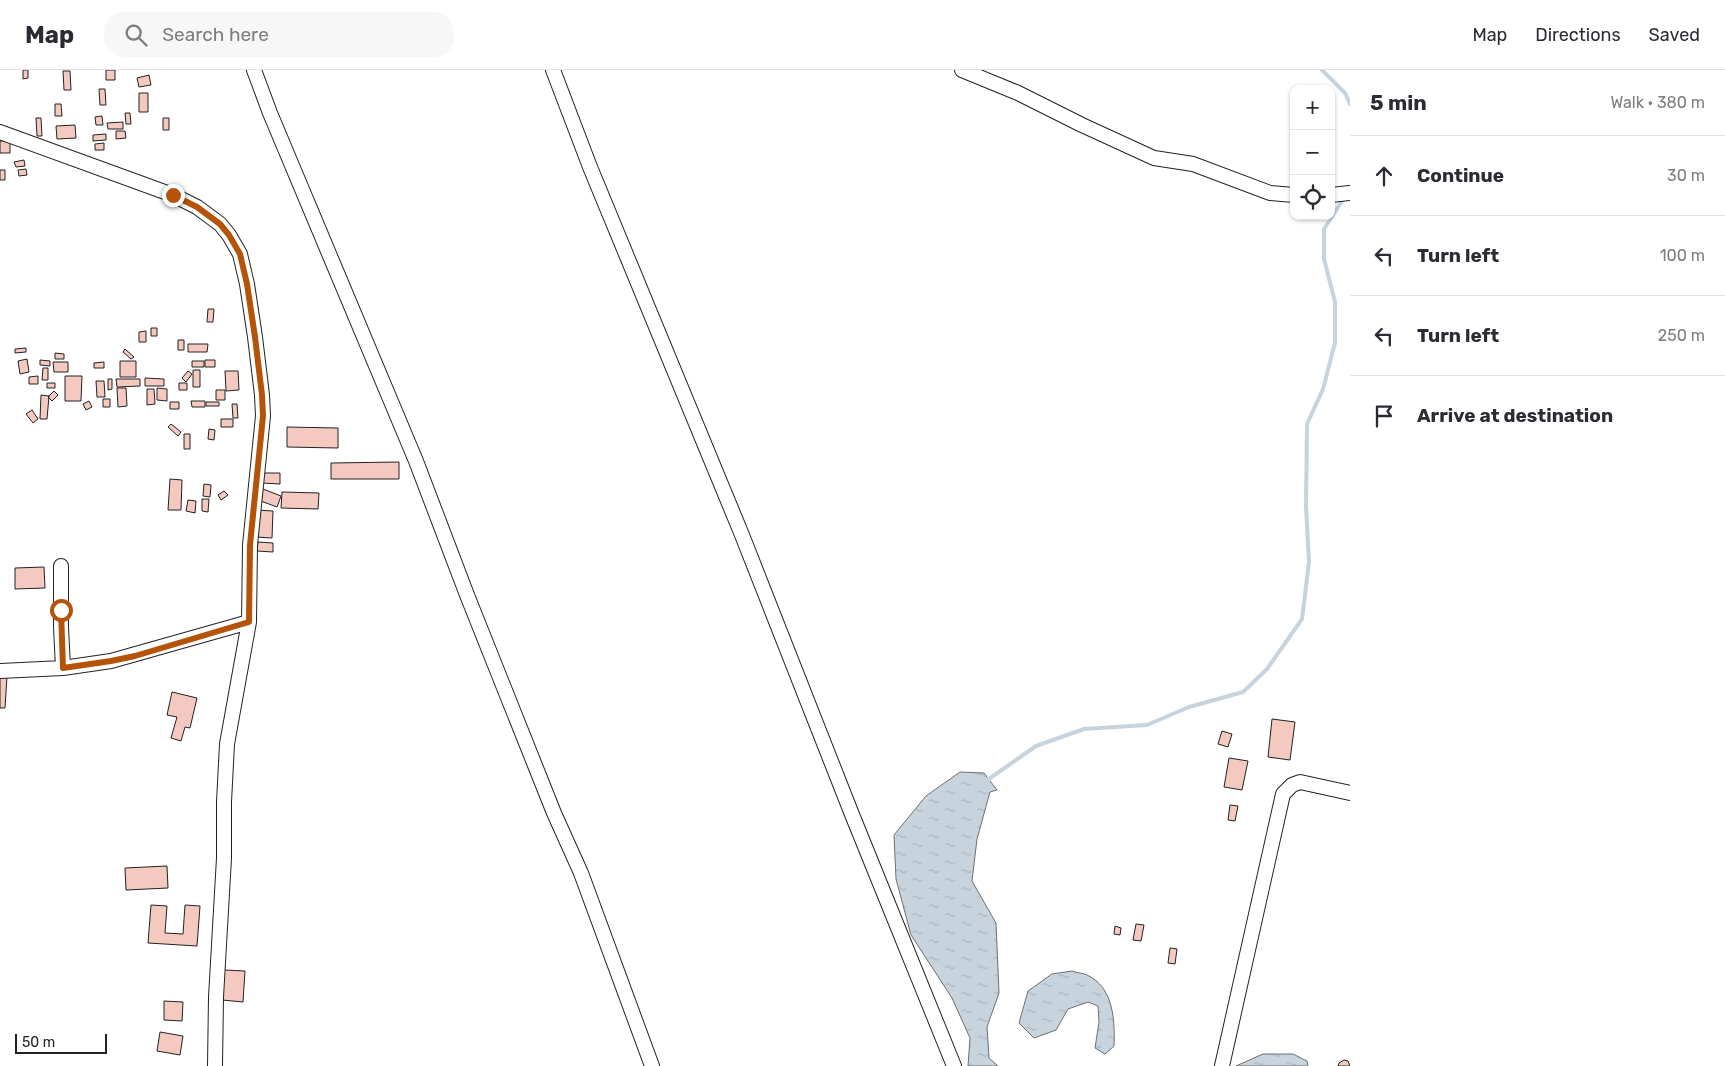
<!DOCTYPE html>
<meta charset="utf-8">
<style>
body{margin:0;font-family:Rubik,sans-serif;background:#f7f7f7;color:#2b2b33}
.controls{position:absolute;right:15px;top:15px;display:grid;overflow:hidden;border-radius:10px;box-shadow:0 1px 4px #0004}
.controls button{width:45px;height:45px;display:grid;place-items:center;padding:0;border:0;border-bottom:1px solid #e1e1e2;background:#fff;color:#2b2b33;font:25px sans-serif}
.scale{position:absolute;left:15px;bottom:12px;width:92px;box-sizing:border-box;padding-left:5px;border:2px solid #222;border-top:0;font-size:14px;line-height:18px;white-space:nowrap;color:#222;-webkit-text-stroke:4px #fff;paint-order:stroke}
.stop{position:absolute;width:15px;height:15px;margin:-11px;border:4px solid #b45309;border-radius:50%;background:#fff}
.stop.end{background:#b45309;border-color:#fff;box-shadow:0 1px 5px #0008}
.list{margin:0;padding:0;list-style:none}
h2{display:flex;justify-content:space-between;align-items:center;height:65px;margin:0;padding:0 20px;font-size:21px}
h2 small{font-size:16px;font-weight:400;color:#7c7c81}
.list li{display:grid;grid-template-columns:32px 1fr auto;gap:15px;align-items:center;box-sizing:border-box;height:80px;padding:0 20px;border-top:1px solid #e1e1e2}
.list b{display:block;font-size:19px;white-space:nowrap}
.list em{font-size:16px;font-style:normal;color:#7c7c81}
.icon{flex:none;width:28px;height:28px;fill:none;stroke:currentColor;stroke-width:2;stroke-linecap:round;stroke-linejoin:round}
.map{position:relative;flex:none;width:1350px;height:996px;overflow:hidden}
header{display:flex;align-items:center;gap:30px;box-sizing:border-box;height:70px;padding:0 25px;background:#fff;border-bottom:1px solid #e1e1e2}
header strong{font-size:24px}
nav{display:flex;gap:28px;margin-inline-start:auto;font-size:18px}
.search{width:350px;height:45px;background:#f7f7f7;display:flex;align-items:center;gap:12px;box-sizing:border-box;padding:0 18px;border-radius:20px;color:#7c7c81;font-size:19px}
main{display:flex}
aside{flex:1;background:#fff}
.map>svg:first-child{display:block}
.water{fill:url(#water-ripples);stroke:#6f6f6f}
.lines{fill:none;stroke-linecap:round;stroke-linejoin:round}
.stream{stroke:#c7d3dd;stroke-width:4}
.building{fill:#f3c9c0;stroke:#222}
.minor-casing{stroke:#222;stroke-width:16}
.minor{stroke:#fff;stroke-width:14}
.route{stroke:#b45309;stroke-width:6}
</style>
<header>
<strong>Map</strong>
<div class="search"><svg class="icon" aria-label="search" viewBox="0 0 24 24"><circle cx="10" cy="10" r="6"/><path d="M15 15l6 6"/></svg>Search here</div>
<nav><a>Map</a><a>Directions</a><a>Saved</a></nav>
</header>
<main>
<div class="map">
<svg width="1350" height="996" viewBox="0 0 1350 996">
<defs>
<pattern id="water-ripples" width="26" height="14" patternUnits="userSpaceOnUse" patternTransform="scale(1.25)"><rect width="26" height="14" fill="#c7d3dd"/><path d="M2 4q2-2 4 0t4 0M15 11q2-2 4 0t4 0" fill="none" stroke="#abb5bd"/></pattern>
</defs>
<rect width="100%" height="100%" fill="#fff"/>
<path class="water" d="M 960,702 L 984,703 L 997,720 L 990,722 L 977,769 L 972,811 L 996,853 L 999,923 L 987,957 L 989,988 L 998,996 L 968,996 L 970,968 L 952,928 L 911,865 L 896,809 L 894,765 L 926,726 Z
M 1072,901 C 1077,903 1083,903 1087,905 C 1114,917 1115,952 1114,976 L 1105,984 L 1095,978 L 1099,952 L 1098,936 L 1088,932 L 1068,939 L 1056,960 L 1034,968 L 1019,953 L 1028,921 L 1052,904 Z
M 1263,984 L 1293,984 L 1307,991 L 1308,996 L 1236,996 Z"/>
<g class="lines">
<path class="stream" d="M 1322,0 L 1345,23 L 1350,34
M 986,711 L 1036,676 L 1084,659 L 1147,655 L 1189,637 L 1243,622 L 1267,599 L 1302,549 L 1309,492 L 1306,436 L 1307,354 L 1323,319 L 1335,273 L 1335,232 L 1324,189 L 1324,159 L 1344,128"/>
</g>
<path class="building" d="M 23,0 L 28,0 L 28,8 L 23,9 Z
M 106,0 L 115,0 L 115,10 L 106,10 Z
M 63,1 L 70,1 L 71,20 L 64,20 Z
M 149,5 L 151,15 L 139,17 L 137,8 Z
M 99,19 L 105,19 L 106,35 L 100,35 Z
M 139,23 L 148,23 L 148,42 L 139,42 Z
M 55,34 L 61,34 L 62,46 L 55,46 Z
M 125,43 L 130,43 L 131,54 L 126,54 Z
M 102,46 L 103,55 L 96,55 L 95,47 Z
M 36,48 L 41,48 L 42,66 L 37,66 Z
M 163,48 L 169,48 L 169,60 L 163,60 Z
M 123,52 L 123,59 L 108,59 L 107,53 Z
M 75,55 L 76,68 L 57,69 L 56,56 Z
M 116,61 L 125,61 L 126,68 L 116,69 Z
M 106,64 L 106,70 L 93,71 L 93,65 Z
M 0,71 L 10,71 L 10,83 L 0,83 Z
M 104,73 L 104,80 L 95,80 L 95,74 Z
M 24,90 L 25,96 L 16,97 L 14,92 Z
M 26,99 L 27,105 L 19,106 L 18,100 Z
M 0,100 L 5,100 L 5,110 L 0,110 Z
M 208,239 L 214,239 L 213,252 L 207,252 Z
M 151,258 L 157,258 L 157,266 L 151,266 Z
M 146,261 L 146,272 L 139,272 L 139,262 Z
M 178,270 L 184,270 L 184,280 L 178,280 Z
M 188,274 L 208,274 L 207,282 L 188,282 Z
M 26,278 L 26,282 L 15,283 L 15,279 Z
M 125,279 L 134,287 L 131,289 L 123,282 Z
M 55,283 L 64,284 L 64,289 L 55,289 Z
M 27,289 L 29,302 L 20,304 L 18,291 Z
M 40,290 L 50,291 L 50,296 L 40,295 Z
M 205,290 L 215,290 L 215,297 L 205,297 Z
M 120,291 L 136,291 L 136,307 L 120,307 Z
M 192,291 L 204,291 L 204,297 L 192,297 Z
M 53,292 L 68,292 L 68,302 L 54,302 Z
M 104,292 L 104,298 L 94,298 L 94,293 Z
M 43,298 L 48,298 L 48,310 L 42,310 Z
M 193,300 L 200,300 L 200,317 L 193,317 Z
M 188,301 L 192,304 L 186,312 L 182,308 Z
M 225,301 L 238,301 L 239,320 L 226,321 Z
M 38,306 L 38,314 L 29,314 L 29,307 Z
M 65,306 L 82,306 L 81,331 L 65,331 Z
M 145,308 L 164,309 L 164,316 L 145,316 Z
M 108,309 L 112,309 L 112,319 L 108,320 Z
M 116,309 L 140,309 L 140,316 L 117,317 Z
M 96,311 L 104,311 L 105,327 L 97,327 Z
M 47,313 L 55,313 L 55,318 L 47,318 Z
M 179,313 L 187,313 L 187,320 L 179,320 Z
M 117,318 L 126,318 L 127,336 L 118,337 Z
M 157,318 L 167,319 L 167,331 L 157,330 Z
M 147,319 L 154,319 L 155,334 L 147,335 Z
M 216,320 L 225,320 L 225,330 L 216,330 Z
M 54,321 L 58,325 L 52,331 L 48,327 Z
M 41,325 L 49,326 L 47,349 L 40,349 Z
M 103,329 L 110,329 L 110,337 L 103,337 Z
M 89,331 L 92,337 L 86,340 L 83,334 Z
M 191,331 L 205,331 L 205,337 L 192,337 Z
M 170,332 L 179,332 L 179,339 L 170,339 Z
M 206,332 L 219,332 L 219,336 L 206,336 Z
M 232,334 L 237,334 L 238,348 L 233,348 Z
M 32,340 L 38,349 L 33,353 L 26,344 Z
M 221,349 L 233,349 L 233,357 L 221,357 Z
M 171,354 L 181,362 L 178,366 L 168,357 Z
M 287,357 L 338,358 L 338,378 L 287,377 Z
M 209,359 L 215,360 L 214,370 L 208,369 Z
M 184,364 L 190,364 L 190,379 L 184,379 Z
M 399,392 L 399,409 L 331,409 L 331,393 Z
M 261,403 L 280,403 L 280,414 L 261,413 Z
M 170,409 L 182,410 L 181,440 L 168,440 Z
M 204,414 L 211,415 L 210,427 L 203,426 Z
M 263,419 L 281,426 L 277,437 L 258,430 Z
M 224,421 L 228,425 L 221,430 L 218,425 Z
M 282,422 L 319,423 L 318,439 L 281,438 Z
M 202,429 L 209,429 L 208,442 L 202,441 Z
M 188,430 L 196,431 L 195,443 L 186,441 Z
M 257,440 L 273,441 L 272,468 L 256,467 Z
M 258,472 L 273,473 L 273,482 L 257,481 Z
M 44,497 L 45,518 L 15,519 L 15,498 Z
M 0,606 L 7,606 L 5,638 L 0,638 Z
M 172,622 L 197,628 L 190,658 L 185,657 L 181,671 L 171,668 L 177,647 L 167,645 Z
M 1272,649 L 1295,652 L 1290,690 L 1268,687 Z
M 1222,661 L 1232,664 L 1228,677 L 1218,674 Z
M 1229,688 L 1248,691 L 1242,720 L 1224,717 Z
M 1230,735 L 1238,736 L 1235,751 L 1228,750 Z
M 167,796 L 168,818 L 126,820 L 125,798 Z
M 151,835 L 167,836 L 165,863 L 183,864 L 185,835 L 200,836 L 197,876 L 148,873 Z
M 1136,854 L 1144,855 L 1141,871 L 1133,870 Z
M 1115,856 L 1121,858 L 1120,865 L 1114,864 Z
M 1170,878 L 1177,879 L 1175,894 L 1168,893 Z
M 224,900 L 245,901 L 243,932 L 222,930 Z
M 164,931 L 183,932 L 182,951 L 164,950 Z
M 160,962 L 183,966 L 180,985 L 157,981 Z
M 1344,990 L 1348,991 L 1350,996 L 1338,996 L 1339,993 Z"/>
<g class="lines">
<g class="minor-casing">
<path id="minor" d="M 254,0 L 270,43 L 416,391 L 467,525 L 554,743 L 581,803 L 652,996
M 553,0 L 590,97 L 742,465 L 851,742 L 954,996
M 962,0 L 1018,23 L 1082,55 L 1154,88 L 1193,94 L 1270,123 L 1294,125
M 0,62 L 173,125 L 197,137 L 220,154 L 229,165 L 240,184 L 247,214 L 255,267 L 262,325 L 263,346 L 250,475 L 249,552 L 227,674 L 224,732 L 224,788 L 216,927 L 215,996
M 1331,125 L 1350,123
M 61,496 L 61,557 L 63,598
M 0,601 L 63,598 L 111,591 L 249,552
M 1222,996 L 1283,724 L 1292,715 L 1300,712 L 1350,723"/>
</g>
<use href="#minor" class="minor"/>
</g>
<g class="lines">
<path class="route" d="M 61,540 L 63,598 L 111,591 L 135,586 L 249,552 L 250,475 L 263,346 L 262,325 L 255,267 L 247,214 L 240,184 L 229,165 L 220,154 L 197,137 L 173,125"/>
</g>
</svg>
<div class="controls">
<button>+</button>
<button>−</button>
<button><svg class="icon" aria-label="locate" viewBox="0 0 24 24"><circle cx="12" cy="12" r="6"/><path d="M12 2v4M12 18v4M2 12h4M18 12h4"/></svg></button>
</div>
<div class="scale">50 m</div>
<div class="stop" style="left:61px;top:540px"></div>
<div class="stop end" style="left:173px;top:125px"></div>
</div>
<aside>
<h2>5 min<small>Walk · 380 m</small></h2>
<ul class="list">
<li><svg class="icon" aria-label="ahead" viewBox="0 0 24 24"><path d="M12 20V5M6 11l6-6 6 6"/></svg><div><b>Continue</b></div><em>30 m</em></li>
<li><svg class="icon" aria-label="left" viewBox="0 0 24 24"><path d="M17 20v-9H6M10 6l-5 5 5 5"/></svg><div><b>Turn left</b></div><em>100 m</em></li>
<li><svg class="icon" aria-label="left" viewBox="0 0 24 24"><path d="M17 20v-9H6M10 6l-5 5 5 5"/></svg><div><b>Turn left</b></div><em>250 m</em></li>
<li><svg class="icon" aria-label="arrive" viewBox="0 0 24 24"><path d="M6 21V4h12l-3 4 3 4H6"/></svg><div><b>Arrive at destination</b></div></li>
</ul>
</aside>
</main>
